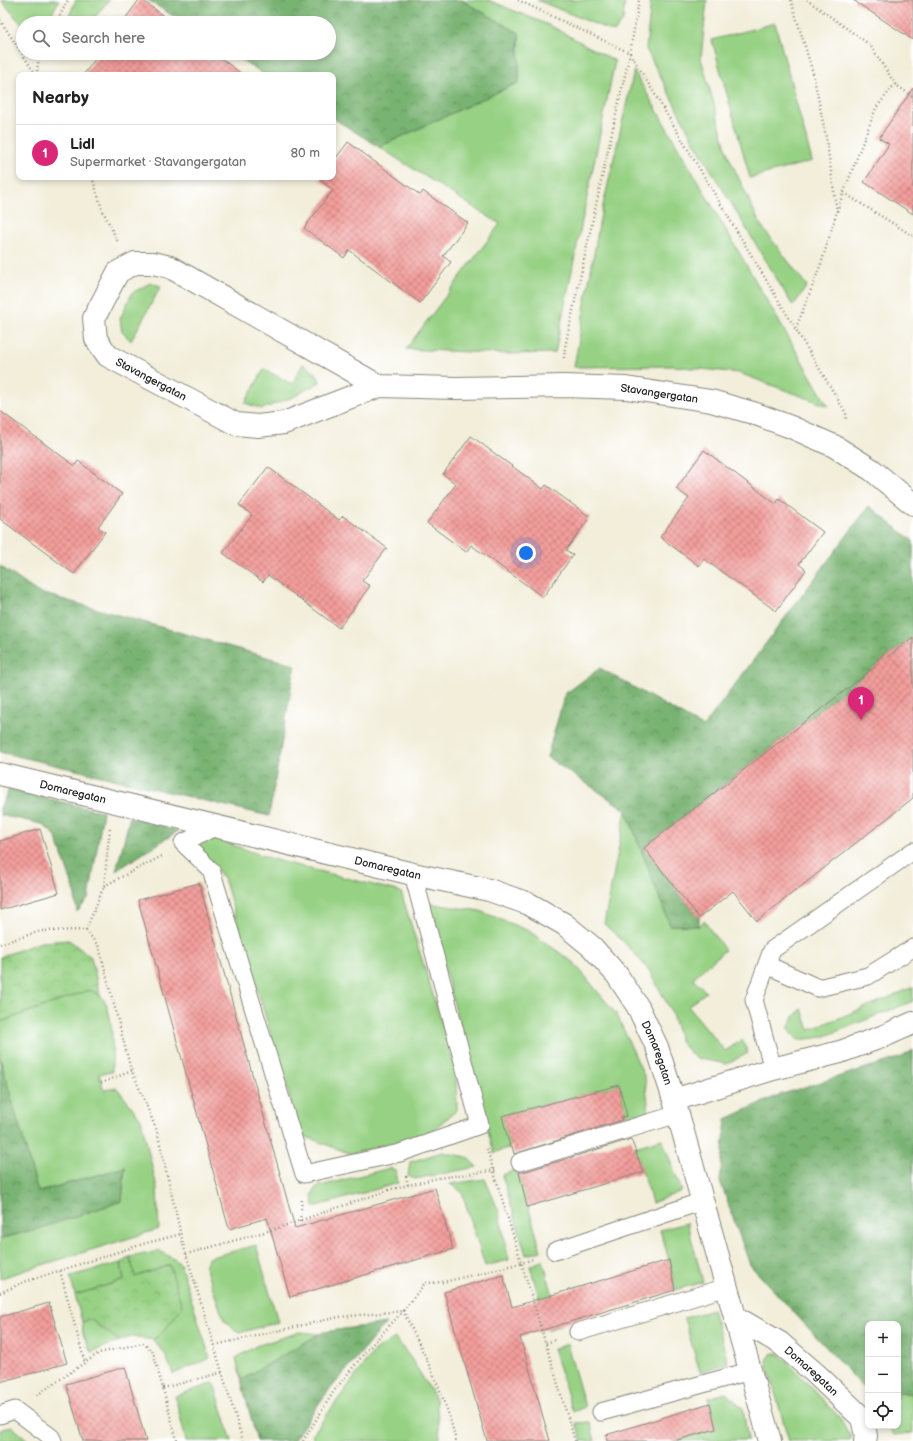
<!DOCTYPE html>
<meta charset="utf-8">
<style>
body{margin:0;font-family:"Balsamiq Sans",sans-serif;background:#f6f6f6;color:#222}
.controls{position:absolute;right:12px;bottom:12px;display:grid;overflow:hidden;border-radius:8px;box-shadow:0 2px 6px #0003}
.controls button{width:36px;height:36px;display:grid;place-items:center;padding:0;border:0;border-bottom:1px solid #e0e0e0;background:#fff;color:#222;font:20px sans-serif}
.you{position:absolute;left:526px;top:553px;width:14px;height:14px;margin:-10px;border:3px solid #fff;border-radius:50%;background:#1a73e8;box-shadow:0 0 0 6px #1a73e833}
.badge{display:grid;place-items:center;width:26px;height:26px;border-radius:50%;background:#db2777;color:#fff;font-size:13px;font-weight:700}
.pin{position:absolute;translate:-50% -33px;filter:drop-shadow(0 1px 2px #0008)}
.pin::after{content:'';position:absolute;top:21px;width:14px;height:12px;background:inherit;clip-path:polygon(0 0,100% 0,50% 100%)}
.list{margin:0;padding:0;list-style:none}
h2{display:flex;justify-content:space-between;align-items:center;height:52px;margin:0;padding:0 16px;font-size:17px}
h2 small{font-size:13px;font-weight:400;color:#767676}
.list li{display:grid;grid-template-columns:26px 1fr auto;gap:12px;align-items:center;box-sizing:border-box;height:56px;padding:0 16px;border-top:1px solid #e0e0e0}
.list b{display:block;font-size:15px;white-space:nowrap}
.list p{margin:0;font-size:13px;white-space:nowrap;color:#767676}
.list em{font-size:13px;font-style:normal;color:#767676}
.icon{flex:none;width:22px;height:22px;fill:none;stroke:currentColor;stroke-width:2;stroke-linecap:round;stroke-linejoin:round}
.map{position:relative;flex:none;width:913px;height:1441px;overflow:hidden}
.search{position:absolute;background:#fff;box-shadow:0 2px 6px #0003;left:16px;top:16px;width:320px;height:44px;display:flex;align-items:center;gap:10px;box-sizing:border-box;padding:0 14px;border-radius:22px;color:#767676;font-size:15px}
.panel{position:absolute;background:#fff;box-shadow:0 2px 6px #0003;left:16px;top:72px;width:320px;height:108px;border-radius:8px}
.map>svg:first-child{display:block}
.grass{fill:#97d184;stroke:#5a7650}
.forest{fill:url(#forest-crowns);stroke:#4a6847}
.park{fill:url(#park-crowns);stroke:#5a7650}
.building{fill:url(#building-cross-hatch)}
.lines{fill:none;stroke-linecap:round;stroke-linejoin:round}
.lane-casing{stroke:#87857b;stroke-width:19}
.street-casing{stroke:#87857b;stroke-width:24}
.path{stroke:#87857b;stroke-width:2.5;stroke-dasharray:1 3;stroke-linecap:butt}
.lane{stroke:#fff;stroke-width:17}
.street{stroke:#fff;stroke-width:22}
.labels{text-anchor:middle;dominant-baseline:central;stroke-width:3.5;stroke-linejoin:round;paint-order:stroke}
.street-label{font-size:11px;fill:#1c1c1c;stroke:#fff}
</style>
<div class="map">
<svg width="913" height="1441" viewBox="0 0 913 1441">
<defs>
<pattern id="forest-crowns" width="20" height="18" patternUnits="userSpaceOnUse"><rect width="20" height="18" fill="#79b372"/><path d="M2 6a3 3 0 1 1 6 0M12 15a3 3 0 1 1 6 0" fill="none" stroke="#62915d"/></pattern>
<pattern id="park-crowns" width="20" height="18" patternUnits="userSpaceOnUse"><rect width="20" height="18" fill="#97d184"/><path d="M2 6a3 3 0 1 1 6 0M12 15a3 3 0 1 1 6 0" fill="none" stroke="#82b371"/></pattern>
<pattern id="building-cross-hatch" width="8" height="8" patternUnits="userSpaceOnUse"><rect width="8" height="8" fill="#f39e9b"/><path d="M0 0l8 8M0 8l8-8" fill="none" stroke="#c4807e"/></pattern>
</defs>
<rect width="100%" height="100%" fill="#fff"/>
<filter id="ink" filterUnits="userSpaceOnUse"><feTurbulence type="fractalNoise" baseFrequency=".025" numOctaves="2"/><feDisplacementMap in="SourceGraphic" scale="8" xChannelSelector="R" yChannelSelector="G"/><feConvolveMatrix kernelMatrix="1 2 1 2 8 2 1 2 1" color-interpolation-filters="sRGB"/></filter>
<filter id="wash" filterUnits="userSpaceOnUse"><feTurbulence type="fractalNoise" baseFrequency=".012" numOctaves="4" result="noise"/><feDisplacementMap in="SourceGraphic" scale="16" xChannelSelector="R" yChannelSelector="G"/><feGaussianBlur stdDeviation="0.9" result="paint"/><feColorMatrix in="noise" values="0 0 0 0 0 0 0 0 0 0 0 0 0 0 0 0 0 1.4 0 .05"/><feComposite in="paint" operator="in"/></filter>
<g filter="url(#wash)">
<rect width="100%" height="100%" fill="#f2eeda"/>
<path class="grass" d="M 1,0 L 59,0 L 47,23 L 23,23 L 23,26 Z
M 76,0 L 109,0 L 90,23 L 66,23 Z
M 461,0 L 488,0 L 551,26 L 615,61 L 555,353 L 508,354 L 406,349 L 500,224 L 379,147 L 519,82 L 519,33 Z
M 537,0 L 625,0 L 623,21 L 614,32 Z
M 651,0 L 707,0 L 701,58 L 728,155 L 760,224 L 807,286 L 793,306 L 693,140 L 646,49 Z
M 775,23 L 812,161 L 750,178 L 712,40 Z
M 634,71 L 828,406 L 739,373 L 673,366 L 574,367 L 600,219 Z
M 150,283 L 161,286 L 131,341 L 122,332 L 120,319 L 132,293 Z
M 303,364 L 317,374 L 320,382 L 293,397 L 262,409 L 245,403 L 264,369 L 292,384 Z
M 626,810 L 670,925 L 699,926 L 704,921 L 725,950 L 693,978 L 706,992 L 688,1006 L 725,1051 L 742,1040 L 748,1053 L 727,1064 L 695,1058 L 681,1043 L 671,1011 L 649,970 L 623,941 L 604,924 Z
M 205,835 L 272,859 L 401,892 L 456,1069 L 457,1110 L 428,1134 L 351,1154 L 301,1135 L 224,878 L 194,844 Z
M 427,903 L 480,911 L 529,931 L 574,963 L 617,1015 L 645,1078 L 649,1112 L 627,1116 L 619,1085 L 503,1116 L 510,1147 L 494,1153 Z
M 913,987 L 913,1001 L 823,1037 L 798,1040 L 788,1029 L 795,1015 L 802,1009 L 809,1030 L 876,1003 Z
M 89,990 C 93,991 98,993 101,996 C 115,1011 112,1052 112,1072 L 99,1074 L 104,1090 L 117,1088 L 141,1119 L 157,1188 L 159,1229 L 13,1274 L 0,1279 L 0,1239 L 50,1225 L 122,1201 L 125,1167 L 38,1192 L 0,1058 L 0,1022 Z
M 662,1139 L 682,1191 L 652,1203 L 635,1147 Z
M 442,1152 L 467,1157 L 477,1167 L 415,1179 L 408,1176 L 410,1162 Z
M 390,1168 L 396,1171 L 398,1183 L 314,1207 L 312,1196 L 316,1187 Z
M 516,1170 L 521,1181 L 541,1251 L 526,1255 L 502,1175 Z
M 485,1179 L 498,1209 L 509,1260 L 485,1266 L 462,1192 L 450,1184 Z
M 687,1223 L 703,1282 L 675,1290 L 669,1260 L 660,1230 Z
M 256,1245 L 278,1322 L 239,1333 L 224,1320 L 205,1267 L 208,1258 Z
M 160,1251 L 180,1263 L 210,1358 L 173,1374 L 165,1354 L 153,1340 L 165,1330 L 170,1265 L 135,1277 L 130,1257 Z
M 543,1260 L 561,1325 L 548,1330 L 530,1266 Z
M 121,1263 L 124,1280 L 75,1295 L 70,1276 Z
M 713,1310 L 728,1363 L 700,1372 L 684,1318 Z
M 90,1319 L 120,1341 L 91,1352 L 83,1334 L 82,1322 Z
M 300,1332 L 319,1334 L 241,1380 L 236,1358 L 256,1346 Z
M 395,1338 L 410,1357 L 436,1399 L 440,1437 L 435,1441 L 314,1441 L 312,1435 L 373,1352 Z
M 567,1344 L 585,1407 L 573,1412 L 553,1349 Z
M 772,1353 L 781,1355 L 841,1419 L 851,1438 L 850,1441 L 789,1441 L 768,1368 L 767,1360 Z
M 214,1383 L 232,1441 L 186,1441 L 175,1396 Z
M 898,1392 L 913,1394 L 913,1433 L 894,1435 L 888,1426 L 898,1426 Z
M 726,1393 L 743,1408 L 748,1440 L 674,1441 L 716,1429 L 708,1398 Z
M 590,1422 L 595,1441 L 582,1441 L 576,1423 Z
M 11,1426 L 29,1441 L 0,1441 L 0,1430 Z"/>
<path class="forest" d="M 148,0 L 461,0 L 519,33 L 519,82 L 379,147 L 333,118 L 333,75 L 265,75 L 231,53 L 329,53 L 329,23 L 184,23 Z
M 869,506 L 913,541 L 913,637 L 644,847 L 699,918 L 699,926 L 670,925 L 626,810 L 547,757 L 565,694 L 600,668 L 703,727 Z
M 0,566 L 37,592 L 295,665 L 269,816 L 0,752 Z
M 9,789 L 103,812 L 89,898 L 77,912 L 74,889 L 55,835 L 42,824 L 0,815 L 0,808 Z
M 130,817 L 178,831 L 116,871 Z
M 913,1050 L 913,1394 L 898,1392 L 898,1324 L 868,1324 L 868,1387 L 862,1386 L 750,1265 L 720,1181 L 726,1119 L 779,1095 L 902,1057 Z
M 0,1058 L 38,1192 L 125,1167 L 122,1201 L 50,1225 L 0,1239 Z
M 386,1323 L 322,1399 L 293,1441 L 257,1441 L 241,1380 L 323,1332 Z"/>
<path class="park" d="M 69,940 L 91,957 L 100,995 L 89,990 L 0,1022 L 0,957 L 41,942 Z
M 130,1257 L 135,1277 L 170,1265 L 182,1307 L 165,1330 L 153,1340 L 131,1337 L 120,1341 L 90,1319 L 82,1322 L 75,1295 L 124,1280 L 121,1263 Z"/>
<g id="blocks">
<path class="building" d="M 139,0 L 142,0 L 173,23 L 122,23 Z
M 853,0 L 913,0 L 913,40 Z
M 100,53 L 214,53 L 243,75 L 83,75 Z
M 913,88 L 913,214 L 864,182 L 889,144 L 879,138 Z
M 348,142 L 420,195 L 423,191 L 468,223 L 443,256 L 451,262 L 420,303 L 349,250 L 344,258 L 304,228 L 333,190 L 320,180 L 322,177 L 333,177 L 333,162 Z
M 0,411 L 75,466 L 78,461 L 122,494 L 98,527 L 105,532 L 74,574 L 0,519 Z
M 471,436 L 543,489 L 546,485 L 590,517 L 566,550 L 573,555 L 543,597 L 471,545 L 466,552 L 427,523 L 456,484 L 443,474 Z
M 704,450 L 776,504 L 779,499 L 823,532 L 799,564 L 806,570 L 776,611 L 704,559 L 699,566 L 660,537 L 689,498 L 676,489 Z
M 268,467 L 339,520 L 343,516 L 387,548 L 362,581 L 370,586 L 339,628 L 268,575 L 263,582 L 223,553 L 252,515 L 239,505 Z
M 913,637 L 913,798 L 757,921 L 733,891 L 699,918 L 644,848 Z
M 40,829 L 59,893 L 0,910 L 0,841 Z
M 199,883 L 295,1228 L 435,1188 L 453,1249 L 290,1297 L 267,1218 L 229,1229 L 138,900 Z
M 619,1085 L 627,1116 L 621,1117 L 622,1120 L 514,1154 L 512,1146 L 510,1147 L 502,1116 Z
M 631,1139 L 643,1172 L 527,1207 L 519,1172 L 523,1172 Z
M 669,1260 L 675,1290 L 520,1337 L 550,1441 L 487,1441 L 444,1292 L 503,1275 L 512,1307 Z
M 49,1303 L 67,1363 L 0,1382 L 0,1317 Z
M 125,1367 L 146,1441 L 83,1441 L 66,1384 Z
M 710,1403 L 716,1429 L 674,1441 L 607,1441 L 606,1435 Z"/>
</g>
</g>
<g filter="url(#ink)">
<use href="#blocks" fill-opacity="0" stroke="#87857b" stroke-width="1"/>
<g class="lines">
<g class="lane-casing">
<path id="lane" d="M 217,826 L 183,843 L 211,870 L 304,1174 L 400,1153 L 480,1125 L 413,874
M 767,965 L 818,988 L 868,976 L 913,948
M 773,1069 L 754,1000 L 772,950 L 913,851
M 520,1162 L 678,1114
M 555,1251 L 703,1201
M 578,1332 L 727,1287
M 601,1412 L 750,1371
M 0,1415 L 15,1410 L 51,1437 L 53,1441"/>
</g>
<g class="street-casing">
<g id="street">
<path id="s1" d="M 379,386 L 170,267 L 153,263 L 135,263 L 118,272 L 94,318 L 96,339 L 108,356 L 236,424 L 258,426 L 284,423 L 379,386 L 456,388 L 564,386 L 626,388 L 711,401 L 753,413 L 791,427 L 834,446 L 872,470 L 913,504"/>
<path id="s2" d="M 0,774 L 413,874 L 489,890 L 529,904 L 564,924 L 592,947 L 617,975 L 638,1007 L 657,1047 L 674,1100 L 770,1441"/>
<path d="M 674,1100 L 773,1069 L 840,1052 L 884,1036 L 913,1023"/>
<path id="s3" d="M 735,1317 L 780,1343 L 816,1374 L 862,1418 L 866,1436 L 865,1441"/>
</g>
</g>
<path class="path" d="M 518,0 L 630,53 L 843,408 L 846,414 L 846,420
M 791,0 L 813,73 L 826,137 L 837,212
M 0,20 L 36,75
M 56,23 L 68,0
M 38,75 L 37,69 L 40,53
M 895,84 L 913,97
M 92,177 L 102,209 L 118,242
M 844,193 L 913,236
M 796,328 L 821,264 L 840,202 L 876,108 L 895,84 L 870,45 L 807,0
M 564,358 L 565,347 L 608,150 L 630,53 L 639,0
M 104,886 L 162,856
M 86,930 L 104,886 L 110,828
M 0,944 L 41,931 L 86,930 L 99,947 L 130,1066 L 157,1131 L 183,1244 L 243,1441
M 101,1083 L 132,1071
M 487,1149 L 575,1441
M 406,1176 L 408,1185
M 300,1221 L 302,1199
M 186,1254 L 272,1230 L 392,1189 L 438,1178 L 498,1170
M 60,1271 L 85,1363
M 0,1293 L 24,1282 L 143,1244 L 181,1234
M 546,1343 L 555,1340
M 215,1345 L 339,1317 L 403,1311 L 425,1283 L 444,1282 L 522,1263 L 533,1259
M 163,1388 L 224,1372
M 37,1395 L 99,1353 L 143,1343 L 153,1352 L 177,1441
M 303,1441 L 334,1391 L 367,1350 L 403,1311 C 424,1353 445,1395 456,1441"/>
<use href="#lane" class="lane"/>
<use href="#street" class="street"/>
</g>
</g>
<g class="labels">
<g class="street-label">
<text stroke="none"><textPath href="#s1" startOffset="438">Stavangergatan</textPath></text>
<text stroke="none"><textPath href="#s1" startOffset="965">Stavangergatan</textPath></text>
<text stroke="none"><textPath href="#s2" startOffset="75">Domaregatan</textPath></text>
<text stroke="none"><textPath href="#s2" startOffset="399">Domaregatan</textPath></text>
<text stroke="none"><textPath href="#s2" startOffset="747">Domaregatan</textPath></text>
<text stroke="none"><textPath href="#s3" startOffset="94">Domaregatan</textPath></text>
</g>
</g>
</svg>
<div class="controls">
<button>+</button>
<button>−</button>
<button><svg class="icon" aria-label="locate" viewBox="0 0 24 24"><circle cx="12" cy="12" r="6"/><path d="M12 2v4M12 18v4M2 12h4M18 12h4"/></svg></button>
</div>
<div class="you"></div>
<div class="pin badge" style="left:861px;top:720px">1</div>
<div class="search"><svg class="icon" aria-label="search" viewBox="0 0 24 24"><circle cx="10" cy="10" r="6"/><path d="M15 15l6 6"/></svg>Search here</div>
<section class="panel">
<h2>Nearby<small></small></h2>
<ul class="list">
<li><span class="badge">1</span><div><b>Lidl</b><p>Supermarket · Stavangergatan</p></div><em>80 m</em></li>
</ul>
</section>
</div>
